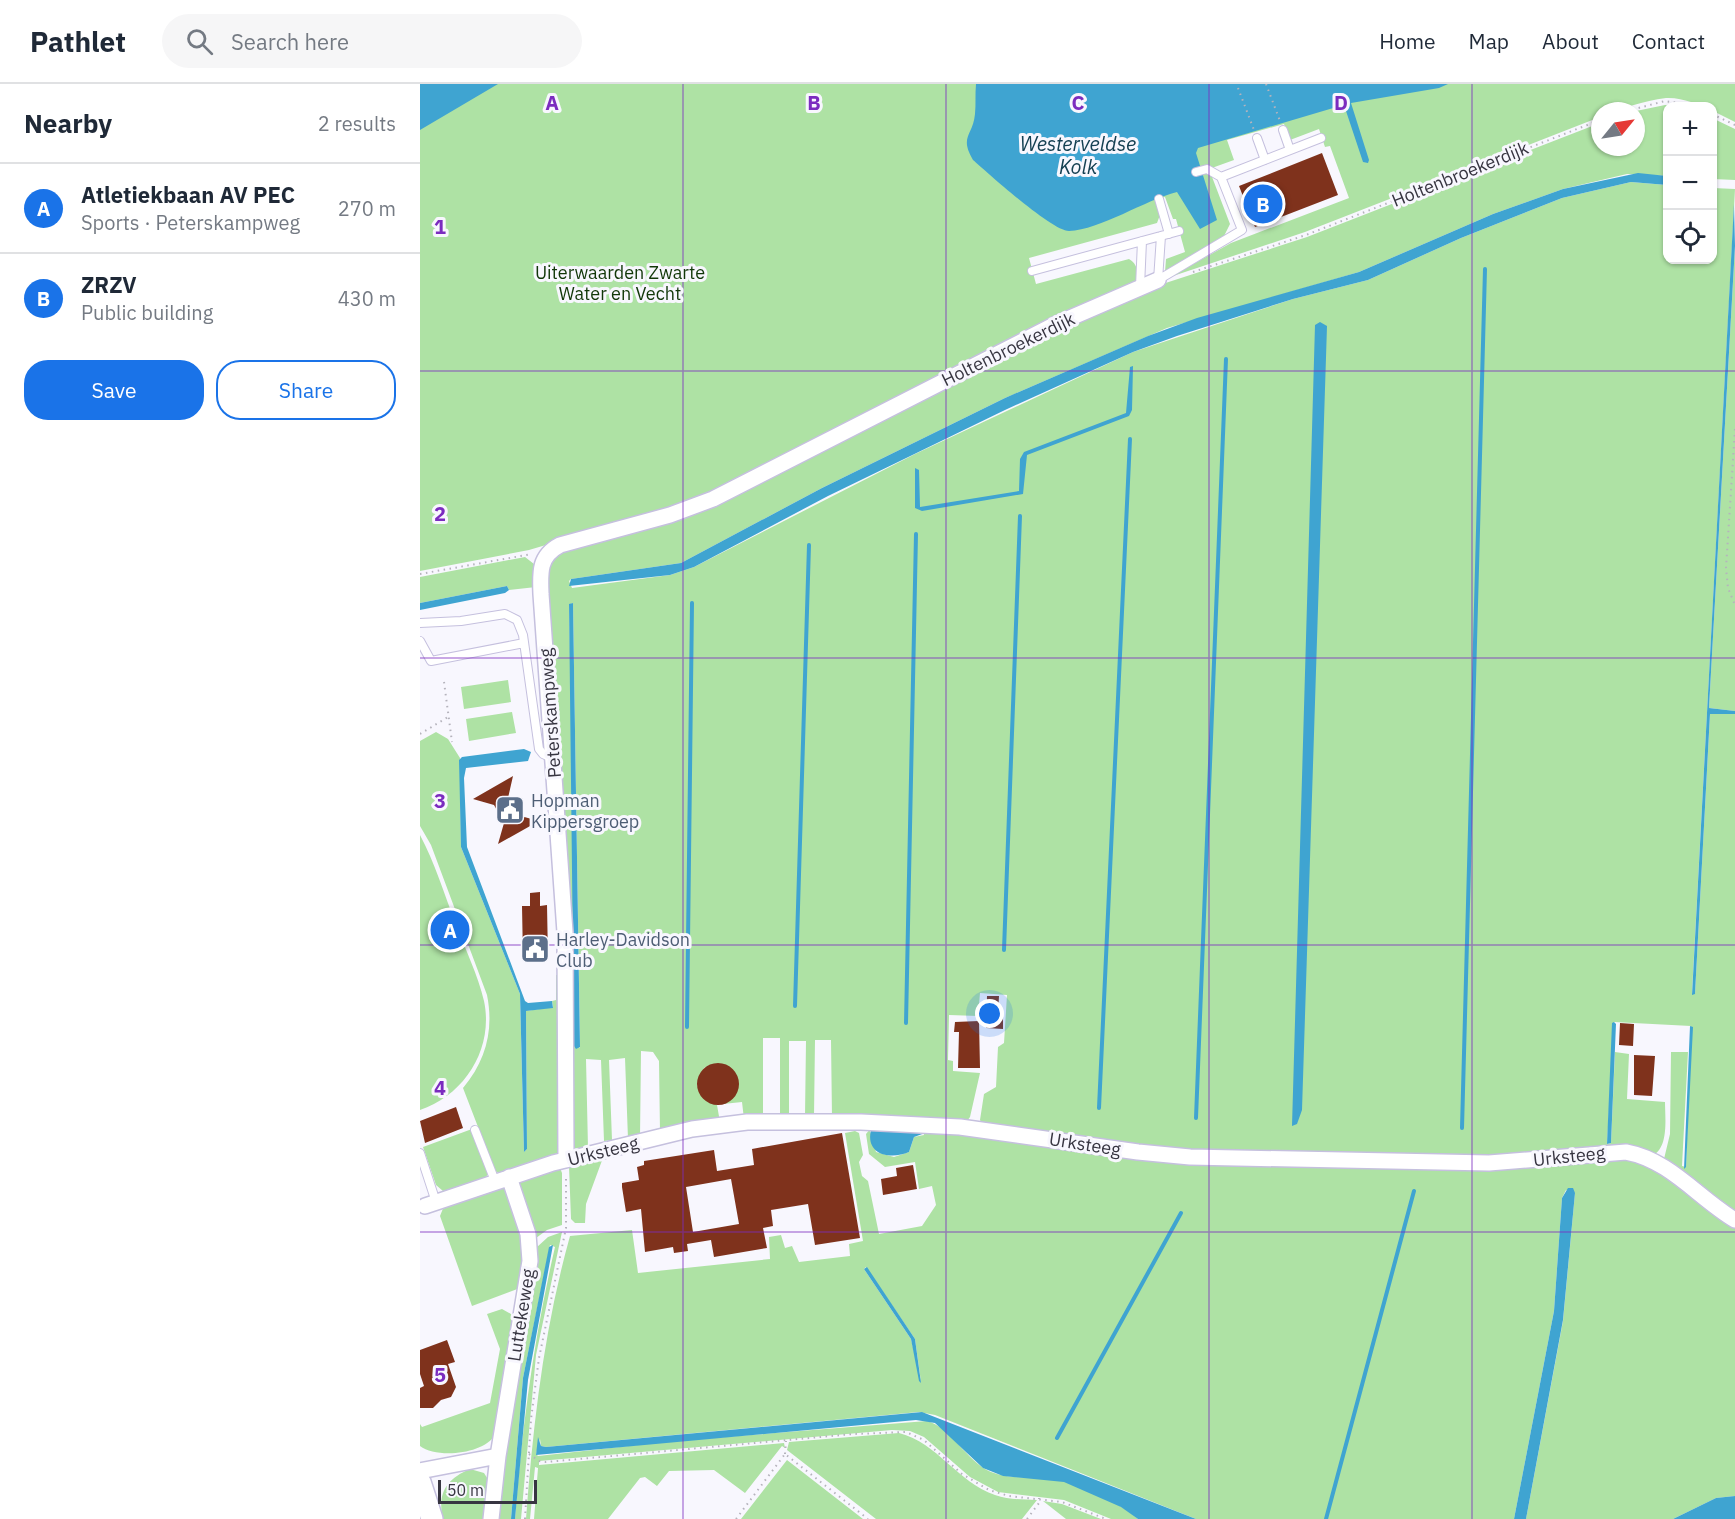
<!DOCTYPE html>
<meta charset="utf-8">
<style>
body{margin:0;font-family:"IBM Plex Sans",sans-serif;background:#f6f6f7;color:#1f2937}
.controls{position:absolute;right:18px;top:18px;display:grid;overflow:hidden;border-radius:12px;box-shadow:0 2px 4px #0004}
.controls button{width:54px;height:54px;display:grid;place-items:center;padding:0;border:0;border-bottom:2px solid #e0e1e3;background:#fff;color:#1f2937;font:30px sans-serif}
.compass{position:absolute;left:1171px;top:18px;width:54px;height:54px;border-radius:50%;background:#fff;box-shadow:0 2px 4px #0004;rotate:60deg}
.scale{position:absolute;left:18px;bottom:15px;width:99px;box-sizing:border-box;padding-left:6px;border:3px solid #373541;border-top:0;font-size:16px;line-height:21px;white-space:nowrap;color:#373541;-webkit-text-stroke:4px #f8f7fe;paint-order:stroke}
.you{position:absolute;left:570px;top:930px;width:21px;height:21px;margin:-15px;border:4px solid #fff;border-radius:50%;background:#1a73e8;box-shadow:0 0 0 9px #1a73e833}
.badge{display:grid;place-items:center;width:39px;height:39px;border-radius:50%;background:#1a73e8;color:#fff;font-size:20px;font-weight:700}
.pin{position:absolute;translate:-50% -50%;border:3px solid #fff;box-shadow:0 2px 6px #0006}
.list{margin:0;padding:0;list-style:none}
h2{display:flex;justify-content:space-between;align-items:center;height:78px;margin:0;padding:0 24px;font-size:26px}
h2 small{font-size:20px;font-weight:400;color:#747a83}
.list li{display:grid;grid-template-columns:39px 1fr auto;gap:18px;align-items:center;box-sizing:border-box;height:90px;padding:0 24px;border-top:2px solid #e0e1e3}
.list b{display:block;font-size:22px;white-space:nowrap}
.list p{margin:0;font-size:20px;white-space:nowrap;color:#747a83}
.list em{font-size:20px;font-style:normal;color:#747a83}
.actions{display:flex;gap:12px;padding:18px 24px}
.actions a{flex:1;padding:14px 0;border:2px solid #1a73e8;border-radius:24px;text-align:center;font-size:21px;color:#1a73e8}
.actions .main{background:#1a73e8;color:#fff}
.icon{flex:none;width:33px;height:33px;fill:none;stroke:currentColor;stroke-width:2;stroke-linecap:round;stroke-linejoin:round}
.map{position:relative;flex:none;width:1315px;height:1435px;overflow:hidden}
header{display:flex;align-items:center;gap:36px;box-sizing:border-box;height:84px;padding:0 30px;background:#fff;border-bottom:2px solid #e0e1e3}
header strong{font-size:28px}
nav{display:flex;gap:33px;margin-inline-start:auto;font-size:21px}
.search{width:420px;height:54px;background:#f6f6f7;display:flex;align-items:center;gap:15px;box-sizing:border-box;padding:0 21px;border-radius:33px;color:#747a83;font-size:22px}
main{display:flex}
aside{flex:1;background:#fff}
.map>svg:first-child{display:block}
.green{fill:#aee2a4;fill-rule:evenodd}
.water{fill:#3fa4d1}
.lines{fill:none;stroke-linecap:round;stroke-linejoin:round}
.stream{stroke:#3fa4d1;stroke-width:4}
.building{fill:#7f321c;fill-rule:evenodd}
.service-casing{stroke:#c5c0de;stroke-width:10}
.minor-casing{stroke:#c5c0de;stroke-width:18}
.secondary-casing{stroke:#c5c0de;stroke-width:24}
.path{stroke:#b5b3bc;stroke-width:2;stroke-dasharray:1.5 4.5;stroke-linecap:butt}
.service{stroke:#fff;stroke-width:8}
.minor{stroke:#fff;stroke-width:15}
.secondary{stroke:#fff;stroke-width:21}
.grid{fill:none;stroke:#7b2cbf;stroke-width:1.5;stroke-opacity:0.55}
.labels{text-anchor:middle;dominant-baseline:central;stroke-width:6;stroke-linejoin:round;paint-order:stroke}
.street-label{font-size:18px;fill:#373541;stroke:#f8f7fe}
.park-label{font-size:18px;fill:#113708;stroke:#f8f7fe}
.service-label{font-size:18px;fill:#4e5e75;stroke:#f8f7fe;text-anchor:start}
.water-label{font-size:20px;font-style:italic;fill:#154053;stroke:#f8f7fe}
.grid-label{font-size:20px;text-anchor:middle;font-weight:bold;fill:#7b2cbf;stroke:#f8f7fe;stroke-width:6;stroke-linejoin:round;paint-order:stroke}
</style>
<header>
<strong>Pathlet</strong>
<div class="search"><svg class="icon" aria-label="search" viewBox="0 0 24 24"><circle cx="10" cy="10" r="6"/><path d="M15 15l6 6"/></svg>Search here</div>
<nav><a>Home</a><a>Map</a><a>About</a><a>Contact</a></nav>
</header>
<main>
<aside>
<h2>Nearby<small>2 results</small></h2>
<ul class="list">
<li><span class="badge">A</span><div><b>Atletiekbaan AV PEC</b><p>Sports · Peterskampweg</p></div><em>270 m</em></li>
<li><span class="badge">B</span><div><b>ZRZV</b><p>Public building</p></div><em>430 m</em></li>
</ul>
<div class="actions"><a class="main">Save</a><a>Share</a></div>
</aside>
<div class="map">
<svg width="1315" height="1435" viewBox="0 0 1315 1435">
<rect width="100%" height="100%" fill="#f8f7fe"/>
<path class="green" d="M 0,0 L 1315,0 L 1315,38 L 1293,27 L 1292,22 C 1277,22 1263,13 1246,14 C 1223,16 1203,27 1180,27 L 1180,33 L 885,148 L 750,193 L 811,159 L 929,114 L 910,62 L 905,63 L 899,45 L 870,56 L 864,40 L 807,56 L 814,76 L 789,85 L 810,140 L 803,154 L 745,188 L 746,175 L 765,168 L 756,135 L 753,135 L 745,113 L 735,116 L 740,131 L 737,139 L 609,174 L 616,200 L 709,175 C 719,181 718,190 716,201 L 291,412 L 109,466 L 0,487 Z
M 1245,21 L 1268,22 L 1248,22 L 1247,92 L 1207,90 L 1143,105 L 1073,130 L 939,188 L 747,244 L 585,314 L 402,404 L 261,479 L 151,495 L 149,497 L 152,504 L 250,491 L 274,483 L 495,370 L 713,268 L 873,215 L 948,196 L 1041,154 L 1142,114 L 1211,98 L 1247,101 L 1248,176 L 1292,176 L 1293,104 L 1315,105 L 1272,909 L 1275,910 L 1290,630 L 1315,630 L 1315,1132 L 1245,1078 L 1244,1075 L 1250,1050 L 1251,968 L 1268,968 L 1262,1082 L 1266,1083 L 1271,942 L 1194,938 L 1187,1060 L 1191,1059 L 1195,968 L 1209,970 L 1207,1015 L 1245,1018 C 1245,1033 1249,1063 1233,1071 L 794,1071 L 563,1042 L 560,1036 L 564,1010 L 576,1003 L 578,963 L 584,959 L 587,911 L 560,909 L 558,932 L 529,931 L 528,976 L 533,977 L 533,987 L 560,989 L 550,1033 L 547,1037 L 412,1034 L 411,956 L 395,956 L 394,1032 L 385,1032 L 386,957 L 369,957 L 369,1032 L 360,1033 L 360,954 L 343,954 L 343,1034 L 324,1035 L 322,1018 L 303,1020 C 333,1006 312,967 284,984 L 277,1001 L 282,1012 L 297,1021 L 300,1038 L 240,1048 L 239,977 L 233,968 L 221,967 L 220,1053 L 208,1055 L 205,974 L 189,976 L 192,1056 L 184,1057 L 181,976 L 166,975 L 168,1064 L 165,1067 L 152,1066 L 137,675 L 127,477 L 130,471 L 221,443 L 721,207 L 887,153 L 1180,39 L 1180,63 L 1216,63 L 1216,27 ZM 153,519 L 160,963 L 159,964 L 149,521 Z
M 1292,34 L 1315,45 L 1315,96 L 1293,95 Z
M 1315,162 L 1315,627 L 1289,624 Z
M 105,473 L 114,480 L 116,503 L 89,506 L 87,502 L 0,519 L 0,493 Z
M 88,596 L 91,618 L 44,625 L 41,603 Z
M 92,628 L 96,649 L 49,657 L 46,635 Z
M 16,648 L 28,655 L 40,674 L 41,763 L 100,910 L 104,1068 L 107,1065 L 106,927 L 133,923 L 132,917 L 136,916 L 136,891 L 140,891 L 139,1070 L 81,1090 L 75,1087 L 43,1004 C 66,977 74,946 67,911 L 11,761 L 0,742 L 0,657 Z
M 0,751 C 15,779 24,810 36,840 C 45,865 58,891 64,917 C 74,964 45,1011 0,1026 Z
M 451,1044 L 512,1044 L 744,1074 L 1186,1071 L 1225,1076 L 1315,1139 L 1315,1412 L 1296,1414 L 1253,1435 L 1106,1435 L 1143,1237 L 1155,1109 L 1146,1106 L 1142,1114 L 1134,1227 L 1094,1435 L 776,1435 L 515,1331 L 499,1328 L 126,1363 L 121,1362 L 120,1355 L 116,1370 L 118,1372 L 254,1357 L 507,1337 C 531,1343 546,1377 571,1388 C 591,1396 610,1392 631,1394 C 654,1397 701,1419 718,1435 L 691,1435 L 644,1416 L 578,1408 L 550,1393 L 504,1353 L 490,1347 L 472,1346 L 119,1377 L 119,1381 L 364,1359 L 365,1364 L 362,1362 L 325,1409 L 294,1386 L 249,1387 L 237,1402 L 225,1393 L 220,1394 L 188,1435 L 114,1435 L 118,1384 L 115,1383 L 110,1435 L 106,1435 C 113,1340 124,1245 150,1152 L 212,1146 L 218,1189 L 350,1175 L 349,1153 L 361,1151 L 365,1164 L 372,1162 L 379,1178 L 430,1172 L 429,1160 L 443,1157 L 425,1049 L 435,1047 L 439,1049 L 443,1071 L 439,1078 L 442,1092 L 448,1097 L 459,1150 L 502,1142 L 516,1121 L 512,1102 L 499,1105 L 495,1078 L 465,1083 L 449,1070 L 446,1050 ZM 450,1047 L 452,1046 L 504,1048 L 504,1051 L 494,1053 L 489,1068 L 474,1073 L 456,1068 ZM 446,1183 L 495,1255 L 501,1298 L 491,1255 L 444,1185 Z
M 52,1045 L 68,1089 L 65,1096 L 23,1107 L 16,1101 L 3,1063 Z
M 184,1071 L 166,1120 L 165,1139 L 155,1139 L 151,1135 L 149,1082 Z
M 140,1084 L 142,1089 L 142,1141 L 127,1146 L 116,1154 L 98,1100 L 101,1095 Z
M 80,1102 L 87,1106 L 102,1159 L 100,1204 L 52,1222 L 20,1132 L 24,1122 Z
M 142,1148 L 116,1271 L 101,1435 L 95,1435 C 102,1343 114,1254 135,1163 L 130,1161 L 103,1294 L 91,1435 L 76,1435 L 82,1379 L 116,1164 L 128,1153 Z
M 82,1225 L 91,1230 L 94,1238 L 75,1351 C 64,1370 17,1375 0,1362 L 0,1340 L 2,1343 L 70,1319 L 80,1265 L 67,1230 Z
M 479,1349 C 518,1359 537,1398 575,1411 C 589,1416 603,1415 617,1416 L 602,1435 L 456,1435 L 367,1366 L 369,1358 Z
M 367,1376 L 443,1435 L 321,1435 Z
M 50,1385 L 64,1389 L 69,1397 L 63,1435 L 23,1435 C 17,1410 26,1395 50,1385 Z
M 623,1417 L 642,1420 L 681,1435 L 646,1435 Z"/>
<path class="water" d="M 0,0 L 78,0 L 0,46 Z
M 556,0 L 1028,0 L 1019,4 L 931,19 L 949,76 L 948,79 L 943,78 L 925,24 L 920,22 L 778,64 L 776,69 L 797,136 L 780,145 L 757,108 C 725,116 680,146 649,147 C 632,147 569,90 553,76 C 539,52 553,52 555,30 C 556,20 555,10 556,0 Z
M 1218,89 L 1247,92 L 1247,101 L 1211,98 L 1142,114 L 1041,154 L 948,196 L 873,215 L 757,252 L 713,268 L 585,326 L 408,412 L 274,483 L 250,491 L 149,502 L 151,495 L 261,479 L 402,404 L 585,314 L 728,252 L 777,234 L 939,188 L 1073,130 L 1143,105 Z
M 1314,120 L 1315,162 L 1289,624 L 1315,627 L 1315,630 L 1290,630 L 1275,910 L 1272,911 Z
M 900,238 L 907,242 L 882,1026 L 877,1040 L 872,1042 L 895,241 Z
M 713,282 L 712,326 L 709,332 L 607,371 L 603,410 L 502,427 L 495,424 L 495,384 L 499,386 L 500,423 L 599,407 L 600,375 L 604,368 L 706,329 L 710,283 Z
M 87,502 L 89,506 L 85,509 L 0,526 L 0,519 Z
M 153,519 L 160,963 L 156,965 L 154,962 L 149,520 Z
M 104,665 L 111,668 L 108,677 L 46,684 L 44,694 L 47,763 L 105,917 L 108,919 L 132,917 L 133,924 L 106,927 L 107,1065 L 104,1068 L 100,910 L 41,763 L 39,676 L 42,673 Z
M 1194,938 L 1196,940 L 1191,1059 L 1187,1060 L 1192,939 Z
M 1270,942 L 1273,943 L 1266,1083 L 1264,1085 Z
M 451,1046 L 504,1048 L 505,1049 L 494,1053 L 489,1068 C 471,1076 445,1071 451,1046 Z
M 1148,1104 L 1153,1104 L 1155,1109 L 1143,1236 L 1106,1435 L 1094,1435 L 1134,1227 L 1142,1114 Z
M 133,1161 L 108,1296 L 95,1435 L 91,1435 L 103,1294 L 129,1163 Z
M 447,1183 L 495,1255 L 501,1299 L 499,1297 L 491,1255 L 444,1185 Z
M 502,1328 L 776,1435 L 718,1435 L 701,1423 L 644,1398 L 583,1392 L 563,1384 L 515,1339 L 496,1336 L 116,1371 L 118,1353 L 121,1362 L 126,1363 Z
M 1315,1412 L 1315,1435 L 1253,1435 L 1296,1414 Z"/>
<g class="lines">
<path class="stream" d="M 584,866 L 600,432
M 375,922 L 389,461
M 486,939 L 496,450
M 267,943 L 272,519
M 679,1024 L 710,355
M 776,1034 L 806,275
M 1042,1044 L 1065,185
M 637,1354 L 761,1129
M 906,1435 L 994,1107"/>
</g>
<path class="building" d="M 902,69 L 918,111 L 835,143 L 819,102 Z
M 93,692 L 88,714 L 97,731 L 119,737 L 78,760 L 84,739 L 74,721 L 53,715 Z
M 120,808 L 120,822 L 127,821 L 128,874 L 103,875 L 102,822 L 110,822 L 110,809 Z
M 567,912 L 579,912 L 578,929 L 583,928 L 583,945 L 566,944 Z
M 559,937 L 560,984 L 538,984 L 539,948 L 534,948 L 535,938 Z
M 1200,939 L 1214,940 L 1213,962 L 1199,961 Z
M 1214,971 L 1235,972 L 1232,1012 L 1214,1011 Z
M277 1000a21 21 0 1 1 42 0a21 21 0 1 1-42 0Z
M 36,1023 L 43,1044 L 5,1059 L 0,1037 Z
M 422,1049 L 440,1154 L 395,1161 L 388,1120 L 351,1126 L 353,1142 L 343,1144 L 347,1164 L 294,1173 L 291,1156 L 267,1160 L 268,1167 L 254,1169 L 253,1163 L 225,1168 L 221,1125 L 206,1128 L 202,1103 L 202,1099 L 219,1096 L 217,1083 L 224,1081 L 224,1077 L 294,1066 L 297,1087 L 334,1081 L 332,1065 ZM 311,1095 L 319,1140 L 273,1148 L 266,1103 Z
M 493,1081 L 497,1105 L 463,1111 L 461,1095 L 477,1092 L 476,1084 Z
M 27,1256 L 35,1278 L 28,1280 L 36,1303 L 31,1313 L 21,1316 L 13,1324 L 0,1324 L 0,1304 L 4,1302 L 0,1290 L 0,1266 Z"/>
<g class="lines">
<g class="service-casing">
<path id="service" d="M 863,46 L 870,66
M 837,54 L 845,76
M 776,88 L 787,85 L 801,93
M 739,115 L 749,150
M 612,187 L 759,147
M 738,196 L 822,146 L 801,93 L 901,54
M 738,196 L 741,152
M 720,203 L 722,157
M 0,539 L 41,537 L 85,530 L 97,536 L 103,551 L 119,665 L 123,670 L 132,674
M 0,557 L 11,577 L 104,559
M 55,1046 L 75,1097
M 0,1069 L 16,1118"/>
</g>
<g class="minor-casing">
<path id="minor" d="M 146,1076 L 145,848 L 121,510 C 120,488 119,472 140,461 L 250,431 L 293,415 L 634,241 L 738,196
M 5,1122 L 133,1079 L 272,1045 L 327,1038 L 441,1038 L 540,1043 L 718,1068 L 770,1073 L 1069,1079 L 1206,1068 C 1250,1076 1278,1114 1315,1136
M 0,1387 L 78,1372
M 71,1435 L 78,1372 L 110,1177 L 108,1150 L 89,1093"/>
</g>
<g class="secondary-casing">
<path id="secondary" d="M 0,1398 L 12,1435"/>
</g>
<path class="path" d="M 846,0 L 860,37
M 818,4 L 834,46
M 1207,27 L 1245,17 L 1277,22
M 1292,30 L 1315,41
M 773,188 L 886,151 L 1180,36
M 1315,345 L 1306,484 L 1308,504 L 1315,521
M 0,490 L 112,470
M 24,598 L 32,658
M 0,650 L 28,633
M 109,1370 L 119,1377 L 126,1378 L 433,1350 L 486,1348 L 504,1356 L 542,1390 L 569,1406 L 589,1412 L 642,1418 L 686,1435
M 365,1370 L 366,1357
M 105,1435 L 111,1335 L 119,1274 L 146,1144 L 146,1091
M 316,1435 L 365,1370 L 448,1435
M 607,1435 L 619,1419 L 619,1414"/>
<use href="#service" class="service"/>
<use href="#minor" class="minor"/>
<use href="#secondary" class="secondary"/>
</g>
<path class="grid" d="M 263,0 L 263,1435M 526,0 L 526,1435M 789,0 L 789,1435M 1052,0 L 1052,1435M 0,287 L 1315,287M 0,574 L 1315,574M 0,861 L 1315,861M 0,1148 L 1315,1148"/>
<defs>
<g id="civic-square" transform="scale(1.5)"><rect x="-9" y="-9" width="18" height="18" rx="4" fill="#5c6f8a" stroke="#f8f7fe"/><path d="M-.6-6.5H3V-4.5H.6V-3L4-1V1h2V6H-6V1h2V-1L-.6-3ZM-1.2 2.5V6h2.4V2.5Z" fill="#fff"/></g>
</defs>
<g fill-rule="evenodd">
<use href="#civic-square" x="90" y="726"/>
<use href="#civic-square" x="115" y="865"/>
</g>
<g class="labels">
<g class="street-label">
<text transform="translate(1040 90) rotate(-22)">Holtenbroekerdijk</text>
<text transform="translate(588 265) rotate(-26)">Holtenbroekerdijk</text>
<text transform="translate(130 629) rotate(-94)">Peterskampweg</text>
<text transform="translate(665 1060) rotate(9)">Urksteeg</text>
<text transform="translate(183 1067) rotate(-14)">Urksteeg</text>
<text transform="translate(1149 1072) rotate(-6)">Urksteeg</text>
<text transform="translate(101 1231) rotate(-81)">Luttekeweg</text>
</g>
<g class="park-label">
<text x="200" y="188">Uiterwaarden Zwarte<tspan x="200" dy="21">Water en Vecht</tspan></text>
</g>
<g class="service-label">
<text x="111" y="716">Hopman<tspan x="111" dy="21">Kippersgroep</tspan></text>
<text x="136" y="855">Harley-Davidson<tspan x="136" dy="21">Club</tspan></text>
</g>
<g class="water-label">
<text x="658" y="59">Westerveldse<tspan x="658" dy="23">Kolk</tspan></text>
</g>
</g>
<g class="grid-label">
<text x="132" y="26">A</text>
<text x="394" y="26">B</text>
<text x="658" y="26">C</text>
<text x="921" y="26">D</text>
<text x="20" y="150">1</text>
<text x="20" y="437">2</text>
<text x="20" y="724">3</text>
<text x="20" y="1011">4</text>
<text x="20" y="1298">5</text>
</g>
</svg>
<div class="controls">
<button>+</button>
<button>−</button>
<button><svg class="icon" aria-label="locate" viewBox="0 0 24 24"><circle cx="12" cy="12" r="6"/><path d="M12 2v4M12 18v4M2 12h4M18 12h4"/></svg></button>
</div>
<svg class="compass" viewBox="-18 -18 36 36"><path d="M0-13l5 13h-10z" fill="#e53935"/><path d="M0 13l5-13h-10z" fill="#747a83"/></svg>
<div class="scale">50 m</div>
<div class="you"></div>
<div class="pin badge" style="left:30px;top:846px">A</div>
<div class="pin badge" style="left:843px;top:120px">B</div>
</div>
</main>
